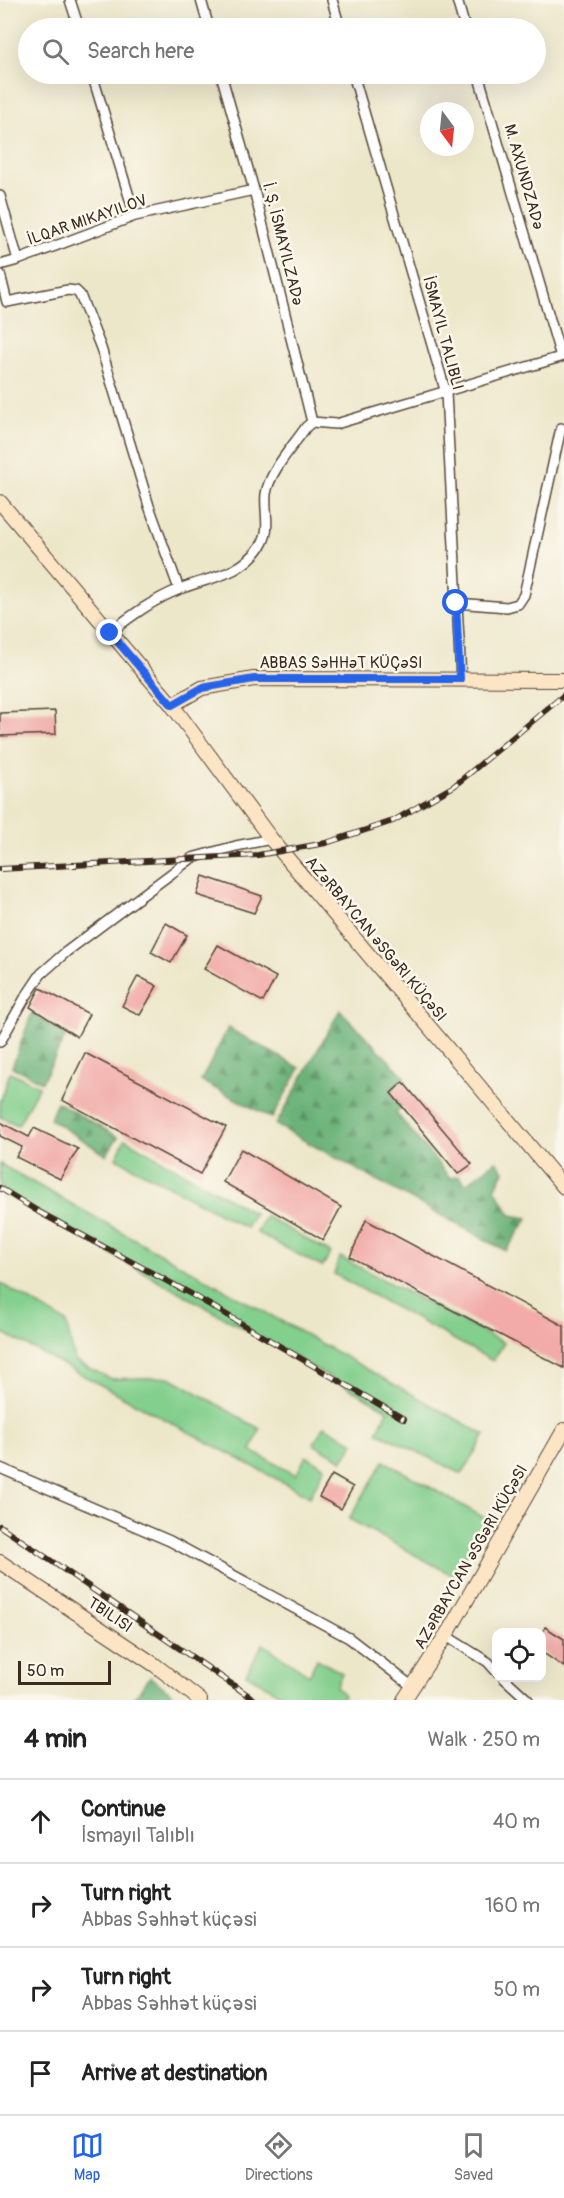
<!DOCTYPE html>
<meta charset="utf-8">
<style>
body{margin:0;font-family:Pangolin,sans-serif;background:#f6f6f6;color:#222}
.controls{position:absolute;right:18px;bottom:18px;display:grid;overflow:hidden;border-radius:12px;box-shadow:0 6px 24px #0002}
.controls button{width:54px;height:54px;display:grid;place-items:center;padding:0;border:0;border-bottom:2px solid #e0e0e0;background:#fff;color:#222;font:30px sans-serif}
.compass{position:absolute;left:420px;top:102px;width:54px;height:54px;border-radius:50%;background:#fff;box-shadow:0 6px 24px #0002;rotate:165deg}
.scale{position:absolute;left:18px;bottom:15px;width:93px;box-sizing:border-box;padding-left:6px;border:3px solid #3b2a1e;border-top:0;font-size:16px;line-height:21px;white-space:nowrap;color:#3b2a1e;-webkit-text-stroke:4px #fbf7ec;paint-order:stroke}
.stop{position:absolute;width:18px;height:18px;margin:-14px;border:4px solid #2563eb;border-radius:50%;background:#fff}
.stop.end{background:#2563eb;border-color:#fff;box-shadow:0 2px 6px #0008}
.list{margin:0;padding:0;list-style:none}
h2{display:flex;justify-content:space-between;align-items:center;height:78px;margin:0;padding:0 24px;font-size:26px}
h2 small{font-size:20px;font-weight:400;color:#767676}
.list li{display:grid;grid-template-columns:39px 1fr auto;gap:18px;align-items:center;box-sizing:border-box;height:84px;padding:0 24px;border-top:2px solid #e0e0e0}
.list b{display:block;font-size:22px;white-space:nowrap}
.list p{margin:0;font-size:20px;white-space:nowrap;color:#767676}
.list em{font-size:20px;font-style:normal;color:#767676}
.icon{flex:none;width:33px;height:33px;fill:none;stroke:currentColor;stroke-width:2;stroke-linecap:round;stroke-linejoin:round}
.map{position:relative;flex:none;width:564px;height:1700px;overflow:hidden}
.search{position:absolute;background:#fff;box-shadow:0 6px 24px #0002;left:18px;right:18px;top:18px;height:66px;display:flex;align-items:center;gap:15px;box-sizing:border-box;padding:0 21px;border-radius:33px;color:#767676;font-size:22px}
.sheet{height:414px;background:#fff}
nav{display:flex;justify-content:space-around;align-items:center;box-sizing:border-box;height:84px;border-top:2px solid #e0e0e0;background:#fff;font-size:16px;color:#767676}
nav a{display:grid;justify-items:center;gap:3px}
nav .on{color:#2563eb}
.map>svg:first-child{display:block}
.grass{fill:#83cf8d;stroke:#5f7c56;stroke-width:1.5}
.forest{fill:url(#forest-firs);stroke:#526e4b;stroke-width:1.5}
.building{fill:#f2aba8}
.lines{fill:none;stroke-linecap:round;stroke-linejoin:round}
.street-casing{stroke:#564638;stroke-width:12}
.secondary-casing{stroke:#564638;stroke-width:16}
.street{stroke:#fff;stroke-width:9}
.secondary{stroke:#fce5c4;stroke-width:14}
.rail-casing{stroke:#3b2a1e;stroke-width:6}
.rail{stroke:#fbf7ec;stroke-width:4;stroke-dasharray:11;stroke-linecap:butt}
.route{stroke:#2563eb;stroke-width:8}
.labels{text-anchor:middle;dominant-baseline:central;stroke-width:5;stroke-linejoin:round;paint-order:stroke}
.street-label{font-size:16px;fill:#3b2a1e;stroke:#fbf7ec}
</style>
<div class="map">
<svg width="564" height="1700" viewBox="0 0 564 1700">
<defs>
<pattern id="forest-firs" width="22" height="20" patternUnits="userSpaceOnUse" patternTransform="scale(1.5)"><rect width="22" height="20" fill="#6ab278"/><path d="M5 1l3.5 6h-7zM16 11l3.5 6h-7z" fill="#589162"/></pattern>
</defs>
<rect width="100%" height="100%" fill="#fbf7ec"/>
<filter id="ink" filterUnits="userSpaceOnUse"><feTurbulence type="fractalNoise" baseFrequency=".0167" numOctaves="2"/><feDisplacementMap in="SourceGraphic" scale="12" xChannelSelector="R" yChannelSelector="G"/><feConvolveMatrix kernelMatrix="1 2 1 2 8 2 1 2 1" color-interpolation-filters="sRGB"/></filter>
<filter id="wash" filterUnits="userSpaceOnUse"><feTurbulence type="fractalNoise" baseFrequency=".008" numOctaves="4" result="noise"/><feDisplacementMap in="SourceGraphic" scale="24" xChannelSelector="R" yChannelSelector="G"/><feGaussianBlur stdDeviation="1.35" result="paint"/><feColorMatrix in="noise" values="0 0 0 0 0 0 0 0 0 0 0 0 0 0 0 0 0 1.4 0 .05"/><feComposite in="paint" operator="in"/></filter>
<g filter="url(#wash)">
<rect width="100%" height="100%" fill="#ede7ca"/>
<path class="grass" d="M 10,1072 L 39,1086 L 18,1125 L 0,1117 L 0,1103 Z
M 125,1139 L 254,1213 L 246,1228 L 116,1158 Z
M 0,1164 L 485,1435 L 462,1474 L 377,1432 L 388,1410 L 0,1191 Z
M 265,1216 L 331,1253 L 322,1267 L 257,1233 Z
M 340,1257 L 504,1343 L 493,1361 L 334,1274 Z
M 0,1283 L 66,1322 L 75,1361 L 111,1379 L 170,1377 L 260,1429 L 251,1451 L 296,1475 L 306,1456 L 325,1467 L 310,1497 L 0,1331 Z
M 324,1426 L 354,1443 L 343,1460 L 313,1444 Z
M 384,1461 L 488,1520 L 454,1576 L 349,1519 Z
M 263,1644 L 309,1675 L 317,1659 L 342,1673 L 336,1687 L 344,1695 L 341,1700 L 290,1700 L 246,1674 Z"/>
<path class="forest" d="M 340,1010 L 405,1077 L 390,1092 L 401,1107 L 396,1113 L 450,1178 L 459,1176 L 466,1184 L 496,1161 L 504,1171 L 495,1189 L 511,1215 L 528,1218 L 506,1251 L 276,1125 Z
M 32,1013 L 66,1035 L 42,1082 L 12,1067 Z
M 228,1028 L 300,1068 L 272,1118 L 201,1081 Z
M 57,1102 L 118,1137 L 106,1155 L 50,1119 Z
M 150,1677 L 181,1700 L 135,1700 L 134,1698 Z"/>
<g id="blocks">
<path class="building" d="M 55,711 L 56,734 L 0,736 L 0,713 Z
M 203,876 L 262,896 L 254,913 L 197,895 Z
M 166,923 L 187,935 L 171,963 L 151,952 Z
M 218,945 L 276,977 L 263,1002 L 204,969 Z
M 138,976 L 157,986 L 140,1015 L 122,1006 Z
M 40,988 L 89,1014 L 77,1037 L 30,1007 Z
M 85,1053 L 226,1127 L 200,1174 L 62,1100 Z
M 403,1082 L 472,1164 L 458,1174 L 391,1093 Z
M 0,1122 L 29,1137 L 34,1128 L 78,1149 L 60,1179 L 16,1157 L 22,1147 L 0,1136 Z
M 241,1149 L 341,1207 L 323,1240 L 223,1182 Z
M 366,1220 L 564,1326 L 564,1368 L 350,1257 Z
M 332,1475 L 353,1487 L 341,1509 L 319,1497 Z
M 545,1627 L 564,1639 L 564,1667 L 542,1652 L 542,1634 Z"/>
</g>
</g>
<g filter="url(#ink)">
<use href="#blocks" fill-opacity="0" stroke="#564638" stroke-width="1.5"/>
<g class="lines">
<g class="street-casing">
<path id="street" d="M 70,0 L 79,28
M 201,0 L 209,28
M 332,0 L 340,28
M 457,0 L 465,28
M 92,74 L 135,216
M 221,74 L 254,190 L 312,422
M 353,74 L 446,393 L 461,679
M 478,74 L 561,357
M 0,196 L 18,260
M 0,265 L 18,260 L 135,216 L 254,190
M 0,274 L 7,302 L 68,290 L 76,291 L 80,295 L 101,348 L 149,506 L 179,589
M 312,422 L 336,424 L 564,356
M 456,603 L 507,607 L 518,604 L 524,595 L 561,428
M 109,633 C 131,616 154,599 180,589 C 209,577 240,576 260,547 C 272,530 264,513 266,494 C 269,472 294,445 306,427 L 312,422
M 0,1042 L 25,998 L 41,974 L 66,952 L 192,858 L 236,846 L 271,839
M 0,1468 L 170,1541 L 349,1638 L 413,1687
M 446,1636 L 488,1662 L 496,1671
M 504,1678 L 528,1700"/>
</g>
<g class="secondary-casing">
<path id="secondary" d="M 0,502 L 172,705 L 271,839 L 564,1187
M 172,705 L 202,688 L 254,679 L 564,680
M 0,1562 L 155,1665 L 200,1700
M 404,1700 L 450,1629 L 564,1430"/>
</g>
<use href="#street" class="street"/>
<use href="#secondary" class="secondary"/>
<g class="rail-casing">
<path id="rail" d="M 0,869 L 258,855 L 326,843 L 393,821 L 454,786 L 564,695
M 0,1188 L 39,1212 L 191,1294 L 404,1419
M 0,1526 L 255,1700"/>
</g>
<use href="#rail" class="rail"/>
</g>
</g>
<g class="lines" filter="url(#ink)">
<path class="route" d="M 110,633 L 172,705 L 202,688 L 254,679 L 460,679 L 456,603"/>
</g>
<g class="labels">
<g class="street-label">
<text transform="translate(524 177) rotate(74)">M. AXUNDZADƏ</text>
<text transform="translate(87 220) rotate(-19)">İLQAR MIKAYILOV</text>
<text transform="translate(283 244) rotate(76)">İ. Ş. İSMAYILZADƏ</text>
<text transform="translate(443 333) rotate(75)">İSMAYIL TALIBLI</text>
<text x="341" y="663">ABBAS SƏHHƏT KÜÇƏSI</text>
<text transform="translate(376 939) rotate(50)">AZƏRBAYCAN ƏSGƏRI KÜÇƏSI</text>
<text transform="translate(471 1557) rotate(-60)">AZƏRBAYCAN ƏSGƏRI KÜÇƏSI</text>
<text transform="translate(110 1615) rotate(34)">TBILISI</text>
</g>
</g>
</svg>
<div class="controls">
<button><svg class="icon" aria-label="locate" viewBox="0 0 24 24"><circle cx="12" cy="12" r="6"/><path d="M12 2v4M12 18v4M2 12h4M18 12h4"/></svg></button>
</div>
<svg class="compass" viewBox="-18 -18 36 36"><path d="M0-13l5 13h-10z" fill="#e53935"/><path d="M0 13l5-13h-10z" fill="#767676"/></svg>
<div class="scale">50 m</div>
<div class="stop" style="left:456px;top:603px"></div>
<div class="stop end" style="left:110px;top:633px"></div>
<div class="search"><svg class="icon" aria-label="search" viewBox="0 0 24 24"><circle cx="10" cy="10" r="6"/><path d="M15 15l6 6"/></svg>Search here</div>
</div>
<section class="sheet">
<h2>4 min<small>Walk · 250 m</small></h2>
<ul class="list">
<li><svg class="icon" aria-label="ahead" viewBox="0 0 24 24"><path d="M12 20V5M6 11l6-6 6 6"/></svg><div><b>Continue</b><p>İsmayıl Talıblı</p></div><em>40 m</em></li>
<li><svg class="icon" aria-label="right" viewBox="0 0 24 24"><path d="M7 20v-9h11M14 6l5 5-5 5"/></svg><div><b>Turn right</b><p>Abbas Səhhət küçəsi</p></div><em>160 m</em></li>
<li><svg class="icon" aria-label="right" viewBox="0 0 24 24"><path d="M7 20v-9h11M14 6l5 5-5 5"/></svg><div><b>Turn right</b><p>Abbas Səhhət küçəsi</p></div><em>50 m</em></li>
<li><svg class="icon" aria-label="arrive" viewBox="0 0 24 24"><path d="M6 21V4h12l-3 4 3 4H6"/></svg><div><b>Arrive at destination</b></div></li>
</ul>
</section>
<nav>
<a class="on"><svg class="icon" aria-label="map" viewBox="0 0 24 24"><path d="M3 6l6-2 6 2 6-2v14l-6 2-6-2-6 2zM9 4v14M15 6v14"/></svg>Map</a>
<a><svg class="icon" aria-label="directions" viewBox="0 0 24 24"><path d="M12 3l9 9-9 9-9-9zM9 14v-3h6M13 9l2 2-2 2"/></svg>Directions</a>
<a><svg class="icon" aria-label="saved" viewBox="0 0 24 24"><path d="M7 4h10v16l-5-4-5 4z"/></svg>Saved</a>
</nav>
